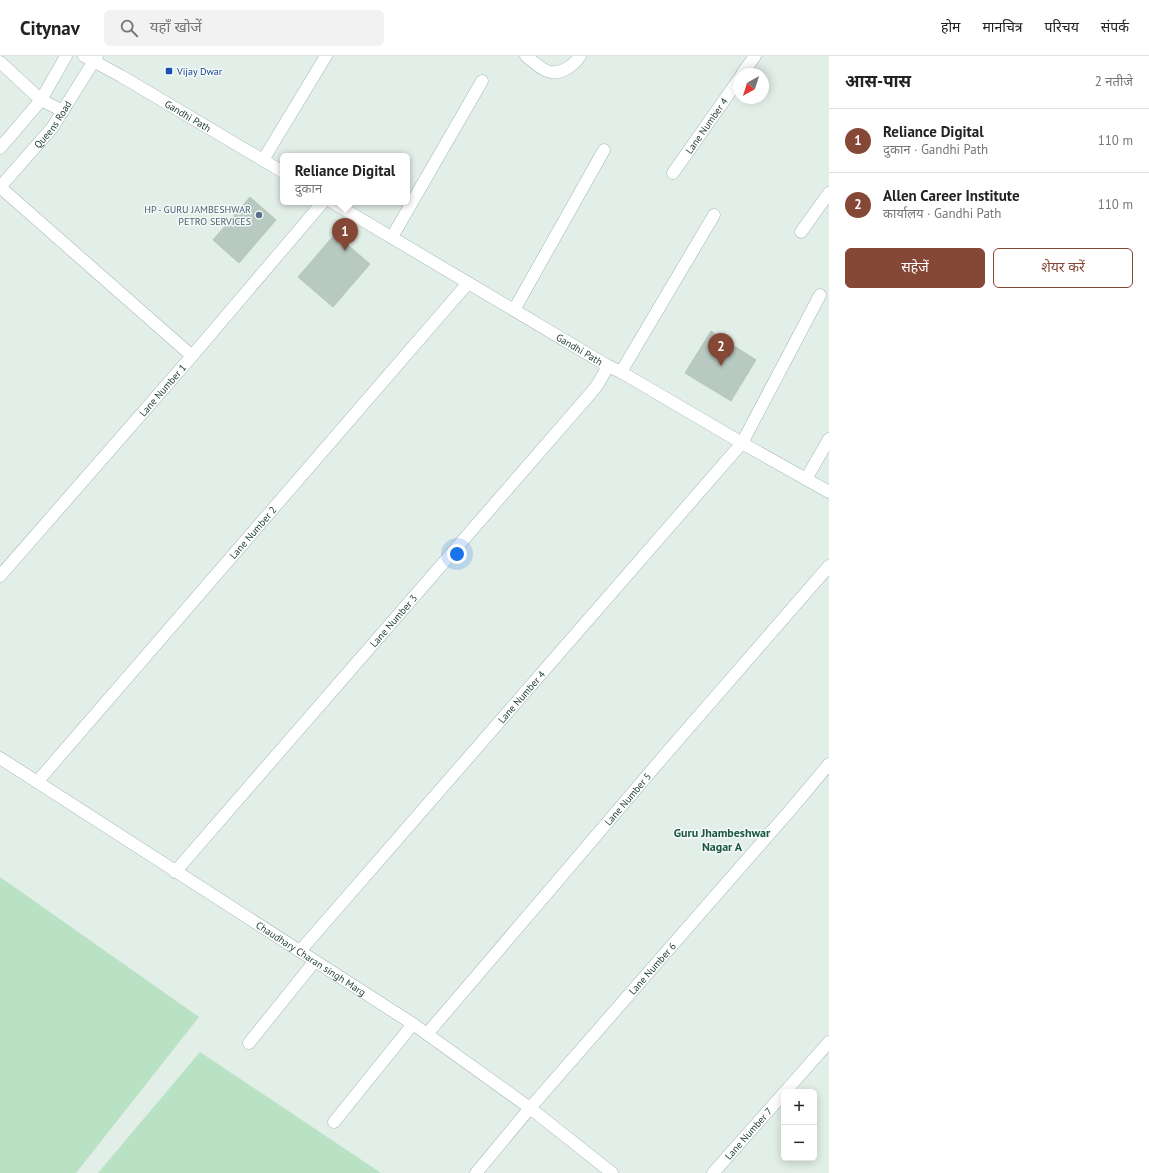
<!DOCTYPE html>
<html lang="hi">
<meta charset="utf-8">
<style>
body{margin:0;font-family:"PT Sans","Noto Sans Devanagari",sans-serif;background:#f2f2f2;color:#222}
.controls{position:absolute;right:12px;bottom:12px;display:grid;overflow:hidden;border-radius:6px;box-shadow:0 2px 10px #0003}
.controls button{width:36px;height:36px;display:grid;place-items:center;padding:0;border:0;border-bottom:1px solid #e0e0e0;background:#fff;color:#222;font:20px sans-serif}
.compass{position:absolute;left:733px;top:12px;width:36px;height:36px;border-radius:50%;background:#fff;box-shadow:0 2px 10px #0003;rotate:219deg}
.you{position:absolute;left:457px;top:498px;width:14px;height:14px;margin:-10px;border:3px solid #fff;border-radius:50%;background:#1a73e8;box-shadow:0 0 0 6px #1a73e833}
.badge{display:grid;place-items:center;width:26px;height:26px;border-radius:50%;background:#854736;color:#fff;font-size:13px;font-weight:700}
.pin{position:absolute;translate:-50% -33px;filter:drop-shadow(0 1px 2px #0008)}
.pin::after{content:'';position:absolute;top:21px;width:14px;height:12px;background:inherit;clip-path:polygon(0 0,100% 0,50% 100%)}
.popup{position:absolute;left:280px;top:97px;width:130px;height:52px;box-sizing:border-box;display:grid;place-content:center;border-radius:6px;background:#fff;filter:drop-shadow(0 1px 3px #0005);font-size:13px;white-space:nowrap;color:#767676}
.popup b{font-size:15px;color:#222}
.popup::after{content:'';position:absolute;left:50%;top:100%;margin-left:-8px;border:8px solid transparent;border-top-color:#fff}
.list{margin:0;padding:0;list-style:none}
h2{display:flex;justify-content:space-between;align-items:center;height:52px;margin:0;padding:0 16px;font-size:17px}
h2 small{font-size:13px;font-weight:400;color:#767676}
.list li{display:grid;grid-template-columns:26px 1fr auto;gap:12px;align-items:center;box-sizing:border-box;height:64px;padding:0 16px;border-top:1px solid #e0e0e0}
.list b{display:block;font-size:15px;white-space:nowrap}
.list p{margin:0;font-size:13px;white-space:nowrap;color:#767676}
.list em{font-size:13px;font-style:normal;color:#767676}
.actions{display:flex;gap:8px;padding:12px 16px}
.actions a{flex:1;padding:9px 0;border:1px solid #854736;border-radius:6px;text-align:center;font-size:14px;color:#854736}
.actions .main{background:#854736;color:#fff}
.icon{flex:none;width:22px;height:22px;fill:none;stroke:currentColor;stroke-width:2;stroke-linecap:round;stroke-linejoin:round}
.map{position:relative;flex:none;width:829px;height:1117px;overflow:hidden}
header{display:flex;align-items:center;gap:24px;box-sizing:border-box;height:56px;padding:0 20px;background:#fff;border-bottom:1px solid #e0e0e0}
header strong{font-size:19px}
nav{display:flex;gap:22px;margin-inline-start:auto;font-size:14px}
.search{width:280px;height:36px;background:#f2f2f2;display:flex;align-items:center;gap:10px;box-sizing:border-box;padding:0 14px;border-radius:6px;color:#767676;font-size:15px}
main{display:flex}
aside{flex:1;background:#fff}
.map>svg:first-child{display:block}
.green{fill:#b9e1c3}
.building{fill:#b7c9c1;stroke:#b4c8bf}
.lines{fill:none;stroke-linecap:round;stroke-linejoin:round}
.minor-casing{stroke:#a4b7af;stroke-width:13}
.minor{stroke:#fff;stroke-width:12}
.transit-dot{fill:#1a4fb4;stroke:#f3faf6;stroke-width:1.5}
.service-dot{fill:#5c6f8a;stroke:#f3faf6;stroke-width:1.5}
.labels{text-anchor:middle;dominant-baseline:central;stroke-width:3;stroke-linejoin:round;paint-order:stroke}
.transit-label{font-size:10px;fill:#164399;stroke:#f3faf6;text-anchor:start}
.street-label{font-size:10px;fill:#204137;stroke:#f3faf6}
.service-label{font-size:10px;fill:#4e5e75;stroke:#f3faf6;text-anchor:end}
.quarter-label{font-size:12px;font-weight:bold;fill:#1a5545;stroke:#f3faf6}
</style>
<header>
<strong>Citynav</strong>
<div class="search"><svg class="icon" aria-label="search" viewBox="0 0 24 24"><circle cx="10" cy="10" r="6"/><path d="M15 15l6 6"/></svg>यहाँ खोजें</div>
<nav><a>होम</a><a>मानचित्र</a><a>परिचय</a><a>संपर्क</a></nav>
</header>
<main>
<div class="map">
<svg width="829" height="1117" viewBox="0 0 829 1117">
<rect width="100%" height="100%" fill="#e2eee8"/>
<path class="green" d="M 0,821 L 199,961 L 76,1117 L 0,1117 Z
M 200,996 L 381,1117 L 98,1117 Z"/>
<path class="building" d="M 250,141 L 276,164 L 239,207 L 213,184 Z
M 335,178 L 370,208 L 333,251 L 298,221 Z
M 711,275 L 756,304 L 731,345 L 685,317 Z"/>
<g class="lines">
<g class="minor-casing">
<g id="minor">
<path id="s1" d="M 84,0 L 121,20 L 283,116"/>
<path d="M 526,0 C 532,5 540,12 547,15 C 560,20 573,10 580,0"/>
<path d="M 0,6 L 41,44 L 63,55"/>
<path d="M 742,18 L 755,0"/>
<path d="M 0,92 L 41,44 L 66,0"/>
<path d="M 263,104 L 326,0"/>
<path id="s2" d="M 673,117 L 739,23"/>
<path d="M 0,131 L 192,300"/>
<path id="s3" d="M 0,131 L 52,72 L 97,0"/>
<path id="s4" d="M 332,146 L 608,310 L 621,316 L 742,387 L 829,436"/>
<path d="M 801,176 L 829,137"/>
<path d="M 392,181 L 482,25"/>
<path d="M 514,254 L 604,94"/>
<path d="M 621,316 L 714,159"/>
<path d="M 806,423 L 829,383"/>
<path id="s5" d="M 0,520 L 192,300 L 323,146"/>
<path id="s6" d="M 0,702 L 413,968 L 530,1052 L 612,1117"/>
<path id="s7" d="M 37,726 L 468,227"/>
<path id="s8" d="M 175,816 L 590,338 L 598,328 L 608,310"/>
<path id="s9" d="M 300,895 L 742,387 L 820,239"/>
<path id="s10" d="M 427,978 L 664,700 L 829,510"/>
<path d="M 249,987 L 315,905"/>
<path d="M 785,1036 L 829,986"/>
<path d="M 334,1066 L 413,968"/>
<path id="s11" d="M 476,1117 L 530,1052 L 793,751 L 829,708"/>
<path id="s12" d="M 713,1117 L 784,1037"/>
</g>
</g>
<use href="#minor" class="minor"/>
</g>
<rect class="transit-dot" x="165" y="11" width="8" height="8" rx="2"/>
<circle class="service-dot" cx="259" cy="159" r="4"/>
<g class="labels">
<g class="transit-label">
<text x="177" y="15">Vijay Dwar</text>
</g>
<g class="street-label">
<text stroke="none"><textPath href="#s1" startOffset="120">Gandhi Path</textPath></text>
<text stroke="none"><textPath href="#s3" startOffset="82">Queens Road</textPath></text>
<text stroke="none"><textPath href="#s2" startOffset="58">Lane Number 4</textPath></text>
<text stroke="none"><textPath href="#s4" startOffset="288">Gandhi Path</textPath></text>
<text stroke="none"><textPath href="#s5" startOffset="247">Lane Number 1</textPath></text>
<text stroke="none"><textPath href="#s7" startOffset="330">Lane Number 2</textPath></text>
<text stroke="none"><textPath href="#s8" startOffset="333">Lane Number 3</textPath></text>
<text stroke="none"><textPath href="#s9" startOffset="337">Lane Number 4</textPath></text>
<text stroke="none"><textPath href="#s10" startOffset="309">Lane Number 5</textPath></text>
<text stroke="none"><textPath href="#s6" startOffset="370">Chaudhary Charan singh Marg</textPath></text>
<text stroke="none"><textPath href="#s11" startOffset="270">Lane Number 6</textPath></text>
<text stroke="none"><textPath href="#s12" startOffset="53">Lane Number 7</textPath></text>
</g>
<g class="service-label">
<text x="251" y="153">HP - GURU JAMBESHWAR<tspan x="251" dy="12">PETRO SERVICES</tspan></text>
</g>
<g class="quarter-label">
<text x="722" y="776">Guru Jhambeshwar<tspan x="722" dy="14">Nagar A</tspan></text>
</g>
</g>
</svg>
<div class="controls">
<button>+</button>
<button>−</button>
</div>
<svg class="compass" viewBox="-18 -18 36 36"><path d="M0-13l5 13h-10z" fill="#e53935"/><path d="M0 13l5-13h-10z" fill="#767676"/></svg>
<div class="you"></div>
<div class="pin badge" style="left:345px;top:195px">1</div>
<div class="popup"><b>Reliance Digital</b>दुकान</div>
<div class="pin badge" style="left:721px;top:310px">2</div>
</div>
<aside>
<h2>आस-पास<small>2 नतीजे</small></h2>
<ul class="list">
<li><span class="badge">1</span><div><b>Reliance Digital</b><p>दुकान · Gandhi Path</p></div><em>110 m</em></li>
<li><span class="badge">2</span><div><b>Allen Career Institute</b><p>कार्यालय · Gandhi Path</p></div><em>110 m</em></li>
</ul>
<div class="actions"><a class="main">सहेजें</a><a>शेयर करें</a></div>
</aside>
</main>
